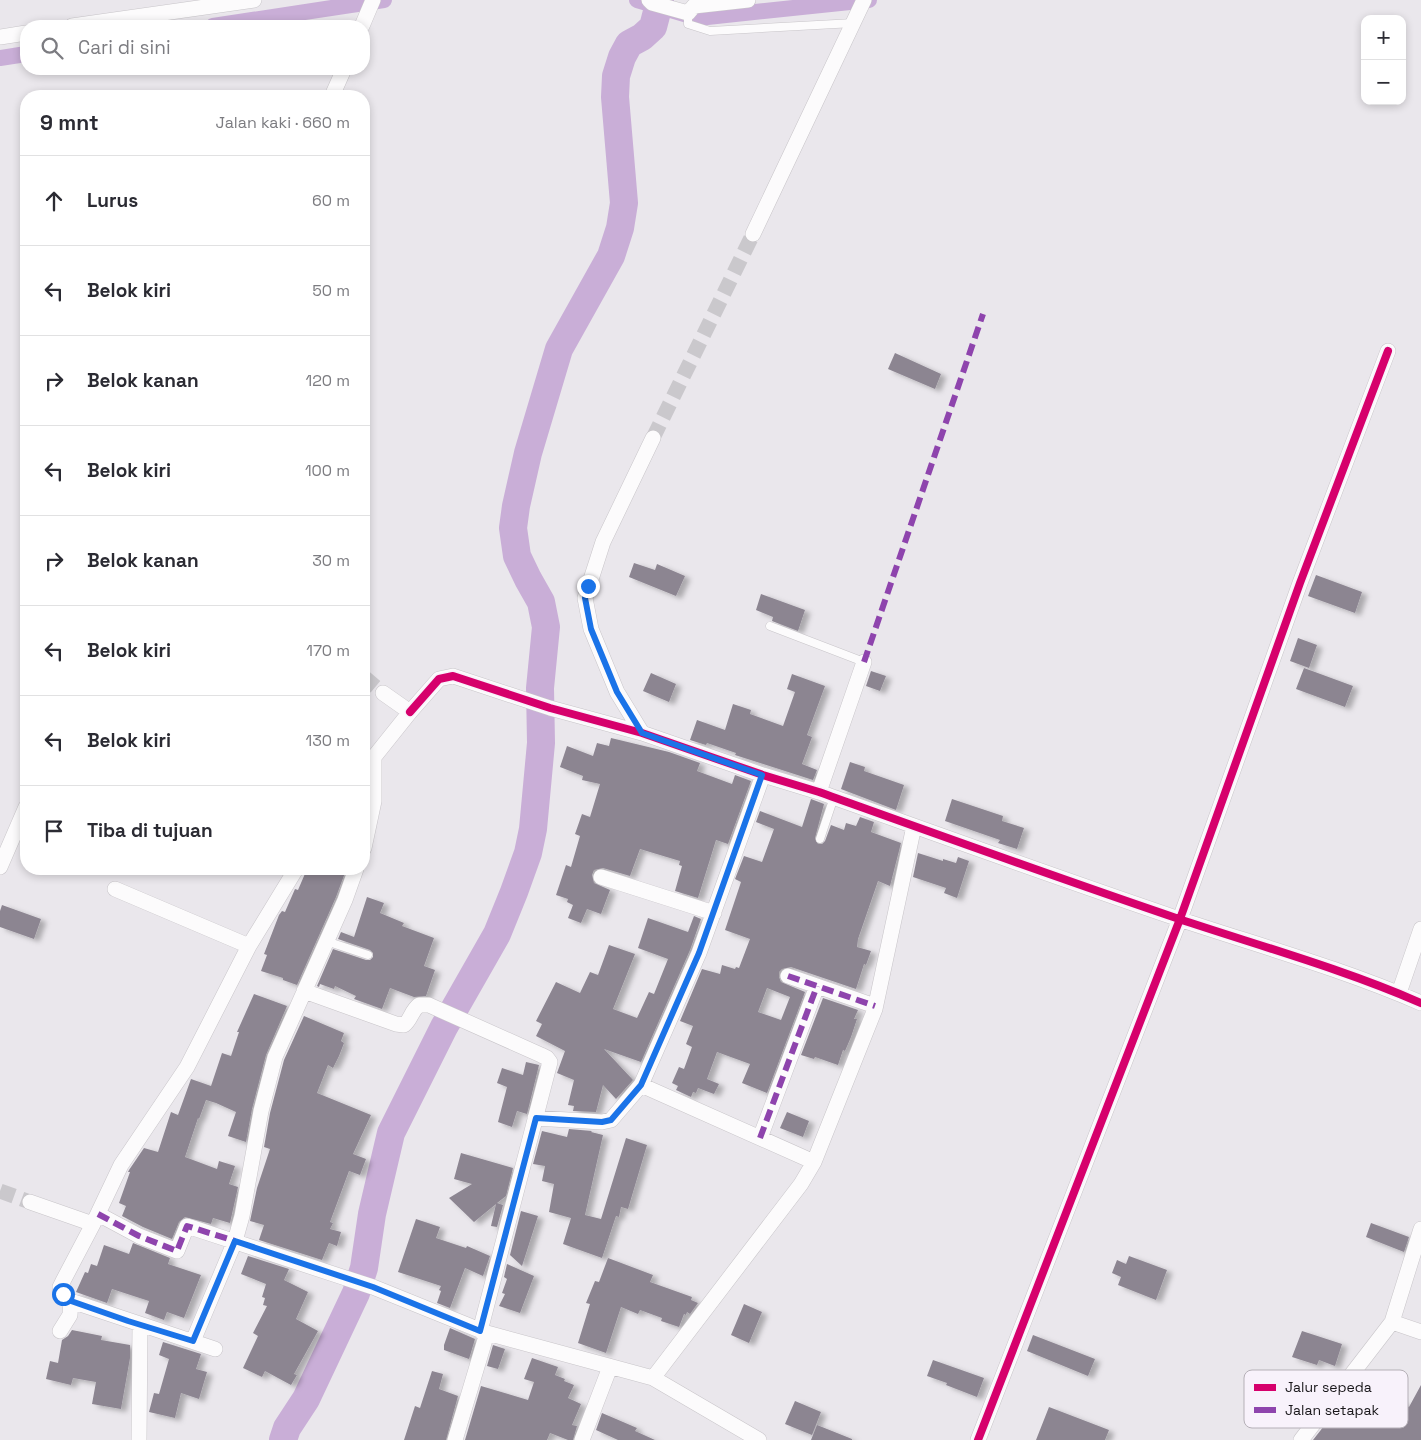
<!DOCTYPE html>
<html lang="id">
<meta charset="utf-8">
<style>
body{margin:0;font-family:"Space Grotesk",sans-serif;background:#f7f7f7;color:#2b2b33}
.controls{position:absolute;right:15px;top:15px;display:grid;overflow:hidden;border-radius:10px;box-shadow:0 2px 8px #0003}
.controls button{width:45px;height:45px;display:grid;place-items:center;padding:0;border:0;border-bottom:1px solid #e1e1e2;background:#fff;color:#2b2b33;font:25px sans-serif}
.stop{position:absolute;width:15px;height:15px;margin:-11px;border:4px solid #1a73e8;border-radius:50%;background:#fff}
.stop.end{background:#1a73e8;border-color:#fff;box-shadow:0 1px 5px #0008}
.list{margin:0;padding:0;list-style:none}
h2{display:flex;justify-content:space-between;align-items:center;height:65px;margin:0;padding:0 20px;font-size:21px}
h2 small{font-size:16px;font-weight:400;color:#7c7c81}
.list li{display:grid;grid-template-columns:32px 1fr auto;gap:15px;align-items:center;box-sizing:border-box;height:90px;padding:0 20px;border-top:1px solid #e1e1e2}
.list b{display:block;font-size:19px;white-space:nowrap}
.list em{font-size:16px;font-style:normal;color:#7c7c81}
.icon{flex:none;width:28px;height:28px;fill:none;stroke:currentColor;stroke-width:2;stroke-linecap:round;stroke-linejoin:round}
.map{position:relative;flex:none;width:1421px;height:1440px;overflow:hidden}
.search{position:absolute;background:#fff;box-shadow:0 2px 8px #0003;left:20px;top:20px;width:350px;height:55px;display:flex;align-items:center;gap:12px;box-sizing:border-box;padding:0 18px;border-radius:20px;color:#7c7c81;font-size:19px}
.panel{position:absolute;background:#fff;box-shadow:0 2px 8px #0003;left:20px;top:90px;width:350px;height:785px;border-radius:20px}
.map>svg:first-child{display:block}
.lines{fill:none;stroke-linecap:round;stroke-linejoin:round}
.canal{stroke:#c9aed7;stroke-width:16}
.river{stroke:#c9aed7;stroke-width:28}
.building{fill:#8c8591;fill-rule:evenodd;filter:url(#shadow)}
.minor-tunnel{stroke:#cac8cc;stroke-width:15;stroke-dasharray:15 8;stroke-linecap:butt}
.service-casing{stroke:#c8c5c9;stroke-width:9}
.minor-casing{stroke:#c8c5c9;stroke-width:16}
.service{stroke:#fcfbfc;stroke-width:8}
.minor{stroke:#fcfbfc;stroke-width:15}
.quiet{stroke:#8e44ad;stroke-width:6;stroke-dasharray:12 6;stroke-linecap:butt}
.cycleway-casing{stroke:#f8f2fb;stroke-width:11}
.cycleway{stroke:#d6006c;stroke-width:8}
.route{stroke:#1a73e8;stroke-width:6}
.key{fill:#f8f2fb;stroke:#b5b0b7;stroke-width:1}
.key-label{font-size:14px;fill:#181619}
</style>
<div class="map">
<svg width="1421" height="1440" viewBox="0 0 1421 1440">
<defs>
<filter id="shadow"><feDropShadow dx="5.5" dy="3" stdDeviation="2.5" flood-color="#0004"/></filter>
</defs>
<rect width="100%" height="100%" fill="#eae7ec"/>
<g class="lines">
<path class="canal" d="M 637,0 L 698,18 L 869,0
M 213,26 L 384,0
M 0,58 L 26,54"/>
<path class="river" d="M 283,1440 L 287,1428 L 306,1399 L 356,1293 L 364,1268 L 372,1214 L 391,1133 L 444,1027 L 497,934 L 514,892 L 528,853 L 533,829 L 541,743 L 540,688 L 546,627 L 541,602 L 528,579 L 517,556 L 513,528 L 516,506 L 528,453 L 559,349 L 611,256 L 620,228 L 624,203 L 615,97 L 616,76 L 622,57 L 629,44 L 642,37 L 653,27 L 660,0"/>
</g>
<path class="building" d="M 895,353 L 941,374 L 935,389 L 888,369 Z
M 634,563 L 655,570 L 657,564 L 685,576 L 676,596 L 629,577 Z
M 1316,575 L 1362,592 L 1355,613 L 1308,596 Z
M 761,594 L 805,610 L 798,631 L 772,621 L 773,617 L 756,610 Z
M 1298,638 L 1317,645 L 1309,668 L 1290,661 Z
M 1304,668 L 1353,686 L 1345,707 L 1296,689 Z
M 871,671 L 886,676 L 880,691 L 866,686 Z
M 651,673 L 676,684 L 669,702 L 643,691 Z
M 792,674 L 825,686 L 807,735 L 812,737 L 802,764 L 817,770 L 813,780 L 735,755 L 736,753 L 707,743 L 706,745 L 690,740 L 697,720 L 725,730 L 733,704 L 751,710 L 750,714 L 783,726 L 795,692 L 787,689 Z
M 611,738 L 669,752 L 700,763 L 697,771 L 732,784 L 735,775 L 751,781 L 728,844 L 716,840 L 698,898 L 675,891 L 682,866 L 679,865 L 680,861 L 640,849 L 630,876 L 603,868 L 594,870 L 592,875 L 594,883 L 610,890 L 601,914 L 587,909 L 581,923 L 568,918 L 573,905 L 567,902 L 568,899 L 556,895 L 566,865 L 571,867 L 580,836 L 575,834 L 582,814 L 590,817 L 600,784 L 582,780 L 583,776 L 560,767 L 567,746 L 593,756 L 597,743 L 609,746 Z
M 850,762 L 865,767 L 864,771 L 904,785 L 896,810 L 841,789 Z
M 811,799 L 824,804 L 815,838 L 818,844 L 822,844 L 825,841 L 831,825 L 844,830 L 846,823 L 856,826 L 860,817 L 874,822 L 871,832 L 901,843 L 890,886 L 878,881 L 858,939 L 857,947 L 871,951 L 866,965 L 864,964 L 856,989 L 791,967 L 782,969 L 779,972 L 779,977 L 781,982 L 805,992 L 767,1093 L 742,1083 L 750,1064 L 717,1052 L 707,1079 L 719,1084 L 714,1094 L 698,1088 L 696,1093 L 693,1092 L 691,1097 L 676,1090 L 678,1086 L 672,1083 L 679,1067 L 684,1069 L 692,1047 L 686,1044 L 693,1026 L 680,1021 L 702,969 L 720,974 L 722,965 L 735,969 L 736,967 L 739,968 L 750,939 L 725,930 L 741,882 L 735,879 L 744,856 L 762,862 L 774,829 L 756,822 L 760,811 L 802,827 ZM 767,988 L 790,997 L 781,1020 L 758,1012 Z
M 952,799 L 1003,816 L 1002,821 L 1024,828 L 1017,849 L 998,843 L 1000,840 L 945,821 Z
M 918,853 L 943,861 L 943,859 L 956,863 L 958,857 L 969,861 L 957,898 L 944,893 L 946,888 L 913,877 Z
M 307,869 L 346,870 L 336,897 L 297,985 L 283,980 L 283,978 L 261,971 L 267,955 L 264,954 L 279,915 L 282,911 L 285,912 L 295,889 L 298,890 Z
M 367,897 L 384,903 L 380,913 L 404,923 L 402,926 L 434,938 L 424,966 L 435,970 L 426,996 L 414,997 L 390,988 L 382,1009 L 354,999 L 356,996 L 335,986 L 334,989 L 320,984 L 319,987 L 317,986 L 333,949 L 366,960 L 370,960 L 373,957 L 373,953 L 370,950 L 338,939 L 341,932 L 354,937 Z
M 2,905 L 41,919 L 34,939 L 0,927 L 0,911 Z
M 694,916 L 701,919 L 690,950 L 641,1062 L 604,1049 L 633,1080 L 616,1099 L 603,1085 L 596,1112 L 573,1111 L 574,1106 L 568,1105 L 574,1080 L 557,1073 L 565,1051 L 536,1036 L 542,1024 L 536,1021 L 556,982 L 580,993 L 590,972 L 598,975 L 609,945 L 635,954 L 613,1009 L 637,1018 L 649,992 L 654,994 L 668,959 L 638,948 L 648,918 L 688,932 Z
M 254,994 L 287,1006 L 266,1055 L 252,1109 L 246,1142 L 228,1136 L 236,1112 L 216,1103 L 206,1100 L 199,1119 L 198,1118 L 185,1157 L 217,1169 L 219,1161 L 235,1166 L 229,1184 L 238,1187 L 230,1223 L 213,1218 L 211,1224 L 185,1217 L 179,1222 L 172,1239 L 143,1227 L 122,1216 L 126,1206 L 119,1203 L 130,1172 L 128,1172 L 129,1170 L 144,1148 L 158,1152 L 171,1112 L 178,1115 L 191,1079 L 211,1086 L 222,1053 L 231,1056 L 239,1032 L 237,1032 Z
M 823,998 L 858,1010 L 854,1019 L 857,1019 L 851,1037 L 845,1051 L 843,1050 L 838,1065 L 815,1057 L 814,1059 L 801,1055 Z
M 304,1016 L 344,1033 L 341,1041 L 344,1043 L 339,1056 L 333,1068 L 328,1065 L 317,1093 L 371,1115 L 353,1154 L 366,1159 L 360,1175 L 349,1171 L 330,1222 L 333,1223 L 330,1229 L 341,1232 L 337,1246 L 329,1243 L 322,1260 L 259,1240 L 264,1225 L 250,1221 L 257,1188 L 270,1149 L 264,1147 L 270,1113 L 284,1060 Z
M 526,1062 L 539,1065 L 527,1114 L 517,1111 L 512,1127 L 498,1122 L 507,1087 L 497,1083 L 502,1068 L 523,1075 Z
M 787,1112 L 809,1121 L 803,1137 L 780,1128 Z
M 569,1129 L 592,1131 L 591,1132 L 603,1135 L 585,1215 L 601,1219 L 626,1138 L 647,1145 L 628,1209 L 621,1207 L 619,1217 L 616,1216 L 602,1258 L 563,1244 L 571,1218 L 549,1212 L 554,1184 L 542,1181 L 545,1166 L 533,1164 L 542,1131 L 567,1137 Z
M 461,1153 L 513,1168 L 506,1196 L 497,1203 L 503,1205 L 497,1227 L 491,1226 L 496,1204 L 474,1222 L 449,1198 L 472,1184 L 454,1179 Z
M 521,1211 L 538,1216 L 522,1266 L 510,1255 Z
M 416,1219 L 440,1227 L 436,1238 L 466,1248 L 467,1246 L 490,1256 L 483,1276 L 465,1268 L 450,1308 L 437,1303 L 441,1291 L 439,1290 L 441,1286 L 398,1272 Z
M 1371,1223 L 1409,1237 L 1404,1252 L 1366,1237 Z
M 133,1243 L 170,1258 L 168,1264 L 201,1275 L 184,1318 L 167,1312 L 164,1320 L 145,1313 L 149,1301 L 112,1289 L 107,1303 L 76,1292 L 85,1272 L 88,1273 L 91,1264 L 97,1266 L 104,1245 L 129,1254 Z
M 248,1256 L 289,1269 L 284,1280 L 308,1292 L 296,1319 L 318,1331 L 294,1374 L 297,1375 L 291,1385 L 265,1371 L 262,1377 L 243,1368 L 258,1336 L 253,1333 L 267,1306 L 263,1305 L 265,1298 L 262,1297 L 266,1284 L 241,1274 Z
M 1129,1256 L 1167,1270 L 1156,1300 L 1118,1285 L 1121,1277 L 1112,1273 L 1117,1260 L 1126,1264 Z
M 608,1258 L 653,1275 L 650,1282 L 692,1297 L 691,1300 L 698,1303 L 690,1314 L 687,1312 L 686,1315 L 684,1314 L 679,1327 L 661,1321 L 662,1318 L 640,1310 L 638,1314 L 621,1307 L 606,1353 L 578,1343 L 590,1304 L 586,1303 L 595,1281 L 599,1282 Z
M 507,1264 L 534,1276 L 520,1313 L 499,1306 L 505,1294 L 502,1293 L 507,1279 L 504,1277 Z
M 744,1304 L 762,1312 L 749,1343 L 731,1335 Z
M 450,1328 L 475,1339 L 469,1359 L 444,1350 L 444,1345 Z
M 72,1330 L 102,1336 L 101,1340 L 130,1345 L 130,1358 L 121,1409 L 92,1404 L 96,1382 L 73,1378 L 71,1385 L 46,1379 L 50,1361 L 58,1363 L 62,1340 L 68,1336 Z
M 1302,1331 L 1342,1344 L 1335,1366 L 1319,1360 L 1317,1365 L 1292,1357 Z
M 1033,1335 L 1095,1359 L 1088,1376 L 1027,1351 Z
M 163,1342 L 201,1354 L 196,1369 L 207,1372 L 199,1399 L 181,1393 L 175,1418 L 149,1412 L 154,1393 L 159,1394 L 169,1359 L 159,1355 Z
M 493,1345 L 505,1349 L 498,1369 L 487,1366 Z
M 532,1358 L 558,1367 L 555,1375 L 565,1379 L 564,1381 L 574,1385 L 568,1398 L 581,1404 L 572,1425 L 577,1426 L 573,1440 L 568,1440 L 550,1433 L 547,1440 L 465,1440 L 481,1386 L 528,1400 L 534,1382 L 524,1379 Z
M 933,1360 L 984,1378 L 977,1397 L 946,1385 L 947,1383 L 927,1376 Z
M 432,1371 L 443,1374 L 439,1389 L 458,1396 L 446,1440 L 404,1440 L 415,1406 L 420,1408 Z
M 1421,1385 L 1421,1440 L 1313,1440 L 1342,1403 L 1352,1410 L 1370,1386 L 1393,1402 L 1396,1398 L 1409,1407 Z
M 795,1401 L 821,1412 L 812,1435 L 785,1424 Z
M 1049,1407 L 1109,1430 L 1105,1440 L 1036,1440 Z
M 602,1413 L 637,1428 L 635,1431 L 655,1440 L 618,1440 L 596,1430 Z
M 817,1425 L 852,1439 L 852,1440 L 811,1440 Z"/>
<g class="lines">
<path class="minor-tunnel" d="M 653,438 L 753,234
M 364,677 L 383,693
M 0,1191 L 30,1202"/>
<g class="service-casing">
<path id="service" d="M 688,13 L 688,24 L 710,31 L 854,23
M 770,626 L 864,662
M 820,839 L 834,797
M 326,941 L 368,955"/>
</g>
<g class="minor-casing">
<path id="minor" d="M 649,0 L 652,3 L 688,13 L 694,6 L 748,0
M 72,26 L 254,0
M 362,26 L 373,0
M 0,37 L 26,33
M 332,96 L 344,69
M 753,234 L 864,0
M 410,712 L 439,679 L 453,676 L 550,708 L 642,733 L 763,775 L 819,792 C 939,835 1058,878 1179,919 C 1260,946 1343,969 1421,1003
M 642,733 L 617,692 L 591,629 L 585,598 L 603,542 L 653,438
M 819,792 L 864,662
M 364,848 L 374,801 L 374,757 L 410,712 L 383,693
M 0,867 L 26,807
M 601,877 L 714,913
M 115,889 L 249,946
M 788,976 L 875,1006
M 304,991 L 396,1024 L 404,1025 C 411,1020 411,1011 419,1005 L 429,1005 L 541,1055 L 547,1058 L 550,1062 L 480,1331
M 1399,993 L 1421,929
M 641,1085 L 814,1162
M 535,1118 L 602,1122 L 611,1120 L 641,1085 L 699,953 L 763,775
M 760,1138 L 817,986
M 30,1202 L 93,1224 L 121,1165 L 187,1067 L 249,946 L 296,869
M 98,1214 L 139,1236 L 177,1251 L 187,1226 L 373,1287 L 487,1333 L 653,1378 L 759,1440
M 93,1224 L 63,1281 L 60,1287 L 63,1293 L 71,1301 L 215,1349
M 1392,1322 L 1421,1332
M 60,1331 L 70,1315 L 71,1301
M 193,1341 L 235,1241 L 242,1216 L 261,1111 L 275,1057 L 345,900 L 356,869
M 653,1378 L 801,1184 L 814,1162 L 875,1009 L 914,826
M 139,1440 L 140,1325
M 455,1440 L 487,1333
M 582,1440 L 610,1367
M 978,1440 L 1180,919 L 1300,583 L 1388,351
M 1301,1440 L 1392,1322 L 1421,1229"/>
</g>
<use href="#service" class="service"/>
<use href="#minor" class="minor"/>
<path class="quiet" d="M 864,662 L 983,314
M 788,976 L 875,1006
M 760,1138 L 817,986
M 98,1214 L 139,1236 L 177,1251 L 187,1226 L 235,1241"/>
<g class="cycleway-casing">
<path id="cycleway" d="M 410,712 L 439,679 L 453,676 L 550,708 L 642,733 L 763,775 L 819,792 C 939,835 1058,878 1179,919 C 1260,946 1343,969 1421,1003
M 978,1440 L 1180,919 L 1300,583 L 1388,351"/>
</g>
<use href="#cycleway" class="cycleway"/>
</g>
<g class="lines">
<path class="route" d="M 63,1294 L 71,1301 L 128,1321 L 193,1341 L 235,1241 L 373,1287 L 480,1331 L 536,1118 L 602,1122 L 611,1120 L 641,1085 L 699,953 L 762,775 L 642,733 L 617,692 L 591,629 L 585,598 L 588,586"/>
</g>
<rect x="1244" y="1370" width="164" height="58" rx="8" class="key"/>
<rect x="1254" y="1384" width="22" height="7" fill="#d6006c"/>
<rect x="1254" y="1407" width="22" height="6" fill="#8e44ad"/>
<g class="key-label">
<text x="1285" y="1392">Jalur sepeda</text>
<text x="1285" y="1415">Jalan setapak</text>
</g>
</svg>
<div class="controls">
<button>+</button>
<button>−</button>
</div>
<div class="stop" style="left:63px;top:1294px"></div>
<div class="stop end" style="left:588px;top:586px"></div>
<div class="search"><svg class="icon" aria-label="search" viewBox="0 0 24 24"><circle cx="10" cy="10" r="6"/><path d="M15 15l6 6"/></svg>Cari di sini</div>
<section class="panel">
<h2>9 mnt<small>Jalan kaki · 660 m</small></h2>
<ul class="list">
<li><svg class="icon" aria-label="ahead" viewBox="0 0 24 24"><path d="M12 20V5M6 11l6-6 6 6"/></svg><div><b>Lurus</b></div><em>60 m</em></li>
<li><svg class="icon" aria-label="left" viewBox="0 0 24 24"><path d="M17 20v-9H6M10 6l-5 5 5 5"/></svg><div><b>Belok kiri</b></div><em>50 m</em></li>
<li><svg class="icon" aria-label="right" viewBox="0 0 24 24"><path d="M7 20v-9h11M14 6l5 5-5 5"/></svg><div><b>Belok kanan</b></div><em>120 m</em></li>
<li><svg class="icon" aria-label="left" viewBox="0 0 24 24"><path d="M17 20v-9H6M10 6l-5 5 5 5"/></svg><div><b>Belok kiri</b></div><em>100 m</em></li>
<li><svg class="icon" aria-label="right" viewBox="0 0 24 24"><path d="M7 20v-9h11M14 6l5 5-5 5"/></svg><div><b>Belok kanan</b></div><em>30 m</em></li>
<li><svg class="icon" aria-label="left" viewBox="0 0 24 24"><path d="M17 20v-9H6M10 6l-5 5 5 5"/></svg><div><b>Belok kiri</b></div><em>170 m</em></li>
<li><svg class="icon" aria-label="left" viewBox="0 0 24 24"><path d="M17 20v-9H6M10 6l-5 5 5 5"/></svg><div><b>Belok kiri</b></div><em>130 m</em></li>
<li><svg class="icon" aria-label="arrive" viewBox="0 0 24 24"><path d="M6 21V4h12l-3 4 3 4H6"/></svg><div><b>Tiba di tujuan</b></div></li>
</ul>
</section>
</div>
